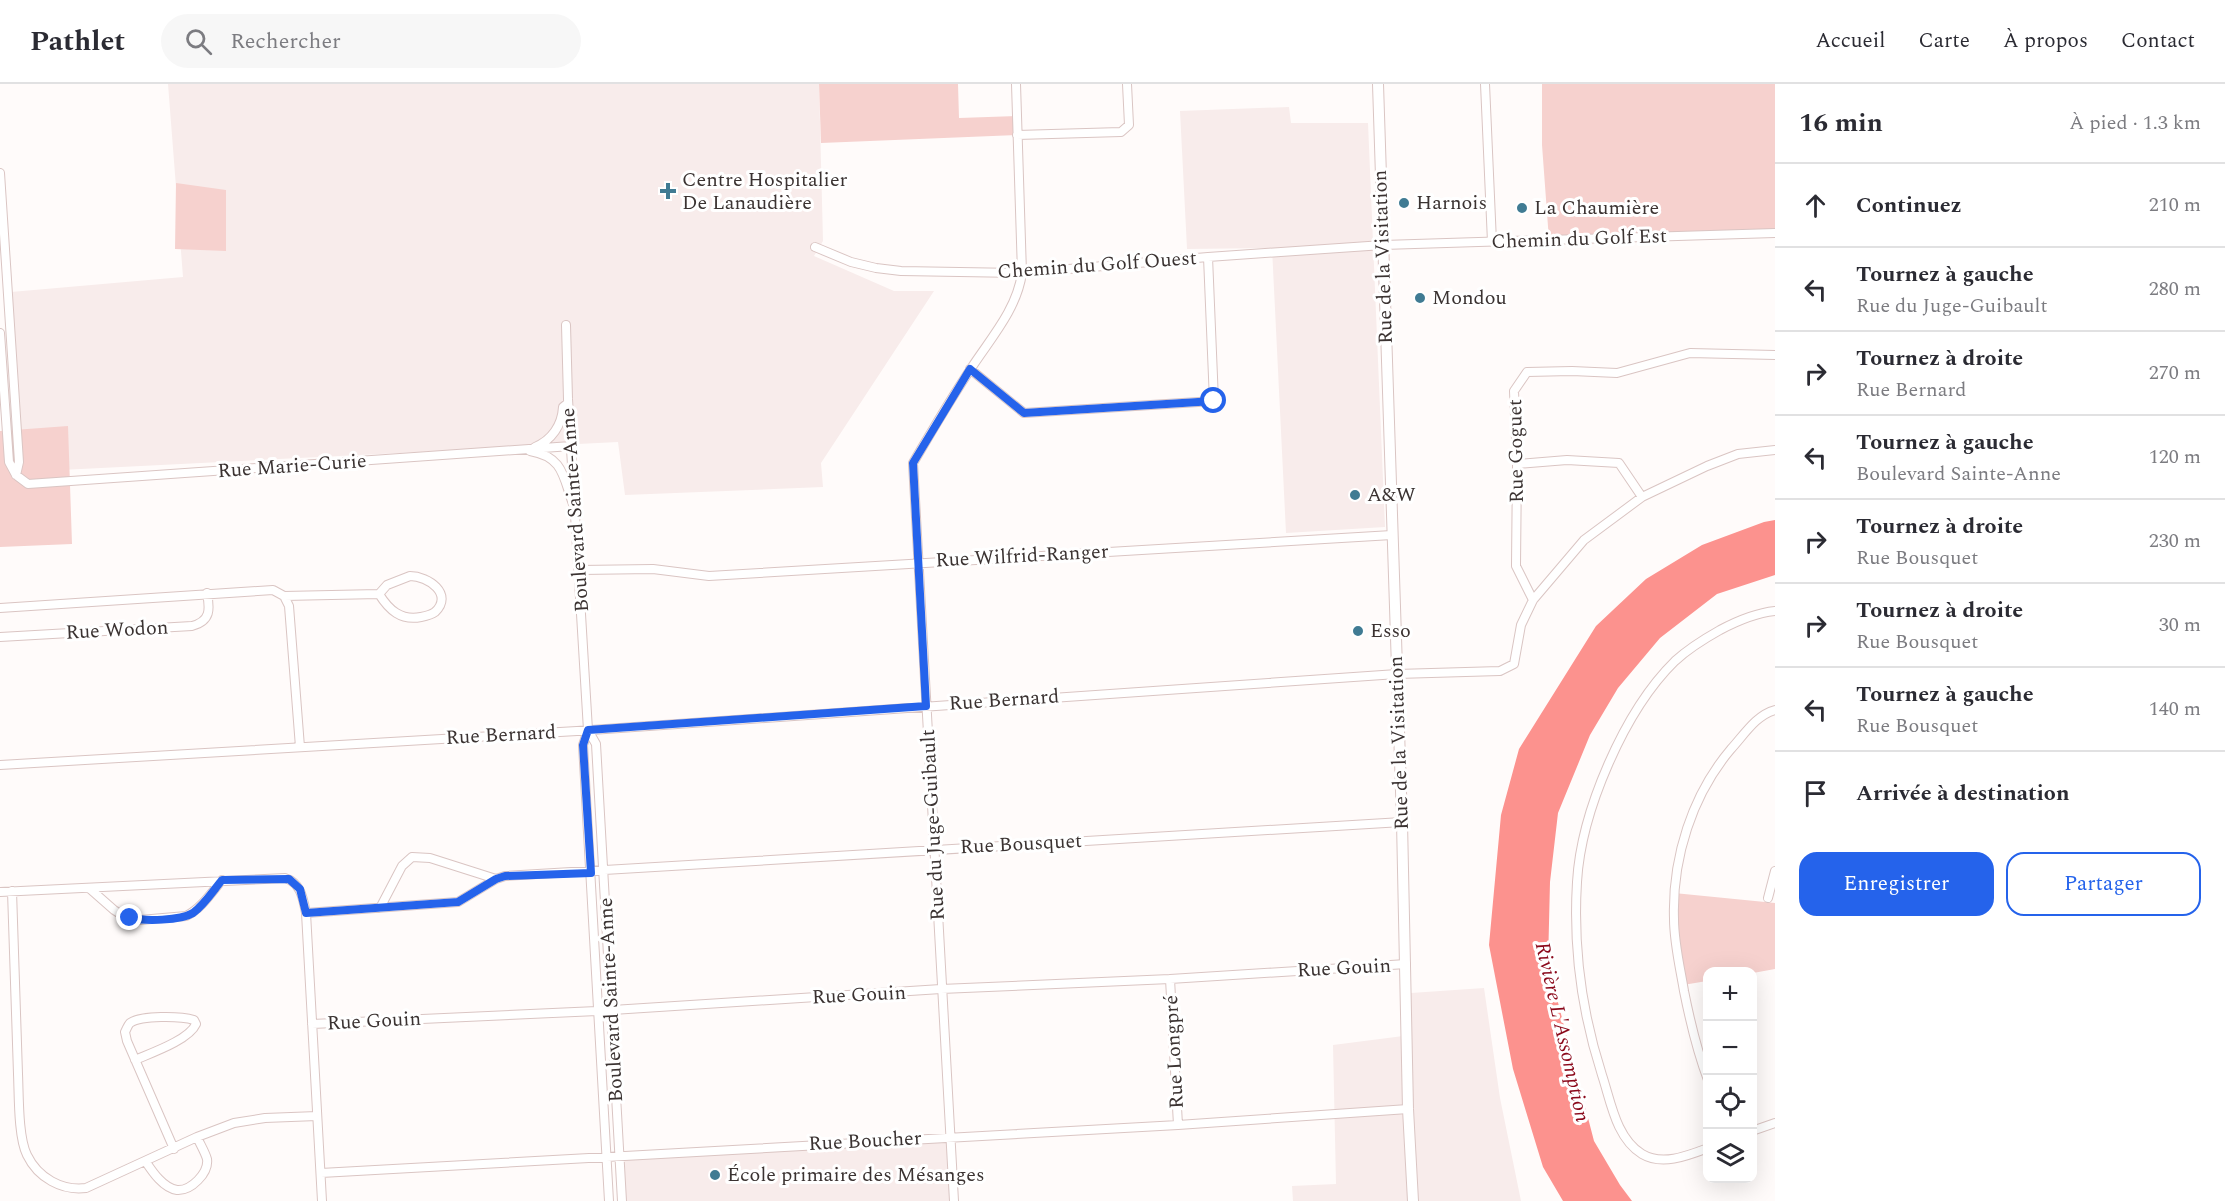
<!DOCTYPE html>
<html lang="fr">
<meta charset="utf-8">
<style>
body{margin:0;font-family:Spectral,serif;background:#f7f7f7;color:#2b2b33}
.controls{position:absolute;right:18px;bottom:18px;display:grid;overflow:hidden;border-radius:12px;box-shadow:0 6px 24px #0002}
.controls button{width:54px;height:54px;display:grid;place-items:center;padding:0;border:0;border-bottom:2px solid #e1e1e2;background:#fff;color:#2b2b33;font:30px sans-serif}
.stop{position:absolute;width:18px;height:18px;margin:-14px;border:4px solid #2563eb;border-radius:50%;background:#fff}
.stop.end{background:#2563eb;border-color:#fff;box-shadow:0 2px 6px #0008}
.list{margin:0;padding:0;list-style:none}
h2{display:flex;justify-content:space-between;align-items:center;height:78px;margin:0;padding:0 24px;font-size:26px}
h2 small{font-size:20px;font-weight:400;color:#7c7c81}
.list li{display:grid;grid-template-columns:39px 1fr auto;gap:18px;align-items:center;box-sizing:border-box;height:84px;padding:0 24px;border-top:2px solid #e1e1e2}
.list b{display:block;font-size:22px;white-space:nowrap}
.list p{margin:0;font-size:20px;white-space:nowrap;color:#7c7c81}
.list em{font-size:20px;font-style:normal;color:#7c7c81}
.actions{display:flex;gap:12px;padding:18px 24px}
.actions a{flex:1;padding:14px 0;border:2px solid #2563eb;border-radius:18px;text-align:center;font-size:21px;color:#2563eb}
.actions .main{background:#2563eb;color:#fff}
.icon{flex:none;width:33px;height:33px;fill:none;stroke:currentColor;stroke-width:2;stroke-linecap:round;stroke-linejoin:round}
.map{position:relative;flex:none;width:1775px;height:1117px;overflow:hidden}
header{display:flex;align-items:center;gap:36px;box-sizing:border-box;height:84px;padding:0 30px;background:#fff;border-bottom:2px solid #e1e1e2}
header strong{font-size:28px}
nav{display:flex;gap:33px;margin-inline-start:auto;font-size:21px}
.search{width:420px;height:54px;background:#f7f7f7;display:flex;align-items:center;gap:15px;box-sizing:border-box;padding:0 21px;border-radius:33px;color:#7c7c81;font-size:22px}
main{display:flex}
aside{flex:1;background:#fff}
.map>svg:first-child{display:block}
.built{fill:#f8eceb}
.green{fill:#f6d1ce}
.water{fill:#fc928e}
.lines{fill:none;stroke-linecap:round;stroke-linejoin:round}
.minor-casing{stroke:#dac5c3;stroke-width:10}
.major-casing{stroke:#dac5c3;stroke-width:12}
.minor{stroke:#fff;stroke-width:8}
.major{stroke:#fff;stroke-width:10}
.route{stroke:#2563eb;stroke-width:8}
.poi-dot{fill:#407b93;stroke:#fff;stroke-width:2}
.labels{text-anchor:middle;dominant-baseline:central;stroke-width:6;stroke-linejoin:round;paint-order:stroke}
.poi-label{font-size:20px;fill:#3b3332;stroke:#fff;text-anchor:start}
.street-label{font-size:20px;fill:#3b3332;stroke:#fff}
.water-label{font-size:21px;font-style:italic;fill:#8b091b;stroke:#fff}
</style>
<header>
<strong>Pathlet</strong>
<div class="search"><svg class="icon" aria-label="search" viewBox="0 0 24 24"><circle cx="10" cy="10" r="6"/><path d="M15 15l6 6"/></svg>Rechercher</div>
<nav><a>Accueil</a><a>Carte</a><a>À propos</a><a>Contact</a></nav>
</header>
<main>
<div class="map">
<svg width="1775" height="1117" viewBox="0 0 1775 1117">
<rect width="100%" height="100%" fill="#fffbfa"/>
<path class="built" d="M 168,0 L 819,0 L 823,157 L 814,172 L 894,207 L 934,207 L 821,379 L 823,403 L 625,411 L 618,358 L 21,388 L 11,208 L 183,193 Z
M 1289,23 L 1291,39 L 1368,39 L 1385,443 L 1286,449 L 1272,164 L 1187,165 L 1180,27 Z
M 1484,904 L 1500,1014 L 1521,1117 L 1293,1117 L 1292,1102 L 1336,1100 L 1333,961 L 1411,951 L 1411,909 Z
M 951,1053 L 954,1117 L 622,1117 L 619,1072 Z"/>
<path class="green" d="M 819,0 L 958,0 L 959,34 L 1017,32 L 1017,51 L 821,59 Z
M 1542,0 L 1775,0 L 1775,151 L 1549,156 L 1542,61 Z
M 176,99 L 226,106 L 226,167 L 175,165 Z
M 68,342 L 72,460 L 0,463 L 0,347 Z
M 1674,809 L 1775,819 L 1775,885 L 1753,889 L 1752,888 L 1708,888 L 1707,897 L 1683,901 Z"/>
<path class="water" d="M 1775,436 L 1775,491 L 1717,510 L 1660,554 L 1618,604 L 1590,651 L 1558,729 L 1550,798 L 1548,880 L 1594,1057 L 1620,1101 L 1632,1117 L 1563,1117 L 1543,1083 L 1513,985 L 1489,861 L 1501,731 L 1519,665 L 1596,542 L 1646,495 L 1702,461 L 1764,438 Z"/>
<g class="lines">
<g class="minor-casing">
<path id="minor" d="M 1485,0 L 1492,158
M 1017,51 L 1121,48 L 1129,41 L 1127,0
M 0,89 L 19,378 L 16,391
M 815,163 L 851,178 L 876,184 L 901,187 L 1022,189 L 1208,173 L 1383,161 L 1775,149
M 566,241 L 568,315 L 588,646 L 583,661 L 609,1117
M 0,249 L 9,378 L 16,391 L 28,400 L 571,362
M 970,285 L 1024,329 L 1214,317 L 1208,173
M 535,363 C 552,356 562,341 563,323 L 568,319
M 530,367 C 564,373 563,393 573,420
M 1517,380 L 1567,376 L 1619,379 L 1642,413
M 580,486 L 653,485 L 709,492 L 1392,451
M 410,492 C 428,492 454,510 435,528 C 431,531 426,532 421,533 C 401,537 389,526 379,510 L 387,501 Z
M 284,512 L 379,510
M 1533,516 L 1516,482 L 1517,380 L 1514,307 L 1527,288 L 1572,287 L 1617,289 L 1690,269 L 1775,271
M 0,524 L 273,506 L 284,512 L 289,522 L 300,663
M 0,553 L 192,542 C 211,537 210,525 207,509
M 588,646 L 596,660 L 622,1117
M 0,681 L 577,647 L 1397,590 L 1500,587 L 1514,580 L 1521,541 L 1533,516 L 1584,456 L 1642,413 L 1707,382 L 1738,370 L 1775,366
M 89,804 L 114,826 L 125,833 L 140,836 L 186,832 C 201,825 211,809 222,796
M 12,807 C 14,868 16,929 18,990 C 19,1011 18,1053 27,1071 C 38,1094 62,1107 86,1104 L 197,1053 L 234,1039 L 265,1034 L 317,1032
M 0,808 L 285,794 C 301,799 303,814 306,829 L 322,1117
M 1768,814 L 1775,787
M 380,824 L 402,782 L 412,773 L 430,774 L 496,795
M 306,829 L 458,818 L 496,795 L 505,792 L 1402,738
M 1170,895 L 1178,1041
M 312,940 L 597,927 L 941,905 L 1170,895 L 1406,880
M 135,976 C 151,969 189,956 196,940 L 194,936 C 181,932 141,931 130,939 C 128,941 126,946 125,948 L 127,957 L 174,1065
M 1708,996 C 1697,967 1690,937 1684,907 C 1680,883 1674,859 1674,835 C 1672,774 1692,711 1731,665 C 1744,651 1756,631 1775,626
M 1752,1047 L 1775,1039
M 1708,1064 C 1687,1072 1662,1082 1642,1070 C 1616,1054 1611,1018 1602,991 C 1582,929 1573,863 1577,798 C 1581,728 1624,627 1675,577 C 1688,565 1704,555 1720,546 C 1737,537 1755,529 1775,527
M 146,1078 C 152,1087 163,1104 177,1106 C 191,1107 209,1089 207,1075 C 205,1068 200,1060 197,1053
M 321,1089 L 1178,1041 L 1408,1025
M 954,1117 L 913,379 C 932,347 951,314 972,283 C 991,254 1017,225 1022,189 L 1016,0"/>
</g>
<g class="major-casing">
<path id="major" d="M 1378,0 L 1402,738 L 1408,1025 L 1413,1117"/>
</g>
<use href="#minor" class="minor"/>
<use href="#major" class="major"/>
</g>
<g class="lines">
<path class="route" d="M 130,834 C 145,837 180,837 193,829 C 204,821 213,807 222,796 L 289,795 L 300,805 L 306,829 L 458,818 L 496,795 L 505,792 L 591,789 L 583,661 L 588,646 L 926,622 L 913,379 L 970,285 L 1024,329 L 1214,317"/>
</g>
<g class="poi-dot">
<path d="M665 98h6v6h6v6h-6v6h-6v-6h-6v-6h6z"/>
<circle cx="1404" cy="119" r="6"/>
<circle cx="1522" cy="124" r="6"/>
<circle cx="1420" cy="214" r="6"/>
<circle cx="1355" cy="411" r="6"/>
<circle cx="1358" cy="547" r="6"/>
<circle cx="715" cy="1091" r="6"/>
</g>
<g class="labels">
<g class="poi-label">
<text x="682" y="96">Centre Hospitalier<tspan x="682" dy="23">De Lanaudière</tspan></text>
<text x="1416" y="119">Harnois</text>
<text x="1534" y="124">La Chaumière</text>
<text x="1432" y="214">Mondou</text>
<text x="1367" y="411">A&amp;W</text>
<text x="1370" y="547">Esso</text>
<text x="727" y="1091">École primaire des Mésanges</text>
</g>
<g class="street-label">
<text transform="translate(1579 155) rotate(-2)">Chemin du Golf Est</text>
<text transform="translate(1383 173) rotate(-92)">Rue de la Visitation</text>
<text transform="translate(1097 181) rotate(-4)">Chemin du Golf Ouest</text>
<text transform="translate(1516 367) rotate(-91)">Rue Goguet</text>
<text transform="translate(292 382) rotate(-4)">Rue Marie-Curie</text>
<text transform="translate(575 426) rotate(-94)">Boulevard Sainte-Anne</text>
<text transform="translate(1022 472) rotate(-3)">Rue Wilfrid-Ranger</text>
<text transform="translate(117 546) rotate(-3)">Rue Wodon</text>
<text transform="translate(1004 616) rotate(-4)">Rue Bernard</text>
<text transform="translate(501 651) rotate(-3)">Rue Bernard</text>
<text transform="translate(1399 659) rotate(-92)">Rue de la Visitation</text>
<text transform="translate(933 741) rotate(-93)">Rue du Juge-Guibault</text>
<text transform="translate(1021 760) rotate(-3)">Rue Bousquet</text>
<text transform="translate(1344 884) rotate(-3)">Rue Gouin</text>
<text transform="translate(859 911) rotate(-3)">Rue Gouin</text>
<text transform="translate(611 916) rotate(-93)">Boulevard Sainte-Anne</text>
<text transform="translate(374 937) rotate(-3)">Rue Gouin</text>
<text transform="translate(1174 968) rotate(-93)">Rue Longpré</text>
<text transform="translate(865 1057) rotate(-3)">Rue Boucher</text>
</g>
<g class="water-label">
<text transform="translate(1562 948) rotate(77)">Rivière L'Assomption</text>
</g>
</g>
</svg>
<div class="controls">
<button>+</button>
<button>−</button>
<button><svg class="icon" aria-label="locate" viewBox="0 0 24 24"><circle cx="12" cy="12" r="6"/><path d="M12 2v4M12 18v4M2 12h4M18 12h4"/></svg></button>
<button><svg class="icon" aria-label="layers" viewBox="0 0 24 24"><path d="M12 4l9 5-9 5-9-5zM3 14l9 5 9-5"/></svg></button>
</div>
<div class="stop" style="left:1214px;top:317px"></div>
<div class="stop end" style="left:130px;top:834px"></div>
</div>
<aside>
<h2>16 min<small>À pied · 1.3 km</small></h2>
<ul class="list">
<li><svg class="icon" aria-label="ahead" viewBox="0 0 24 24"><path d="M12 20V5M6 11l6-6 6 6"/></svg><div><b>Continuez</b></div><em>210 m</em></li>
<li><svg class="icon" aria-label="left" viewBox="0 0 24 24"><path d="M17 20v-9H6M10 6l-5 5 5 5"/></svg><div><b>Tournez à gauche</b><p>Rue du Juge-Guibault</p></div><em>280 m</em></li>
<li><svg class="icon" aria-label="right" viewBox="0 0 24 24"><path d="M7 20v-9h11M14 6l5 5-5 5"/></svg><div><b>Tournez à droite</b><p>Rue Bernard</p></div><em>270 m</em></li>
<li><svg class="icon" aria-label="left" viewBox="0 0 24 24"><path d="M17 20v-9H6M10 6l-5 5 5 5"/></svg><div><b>Tournez à gauche</b><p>Boulevard Sainte-Anne</p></div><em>120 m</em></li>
<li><svg class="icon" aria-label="right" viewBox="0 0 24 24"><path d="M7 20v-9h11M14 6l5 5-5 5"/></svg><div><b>Tournez à droite</b><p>Rue Bousquet</p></div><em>230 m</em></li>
<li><svg class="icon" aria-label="right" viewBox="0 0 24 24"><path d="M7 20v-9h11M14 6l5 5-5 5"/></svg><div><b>Tournez à droite</b><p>Rue Bousquet</p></div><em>30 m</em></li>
<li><svg class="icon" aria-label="left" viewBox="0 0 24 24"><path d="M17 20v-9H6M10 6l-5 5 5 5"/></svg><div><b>Tournez à gauche</b><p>Rue Bousquet</p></div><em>140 m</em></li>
<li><svg class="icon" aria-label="arrive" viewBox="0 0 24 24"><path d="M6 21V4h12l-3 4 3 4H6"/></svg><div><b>Arrivée à destination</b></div></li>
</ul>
<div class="actions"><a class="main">Enregistrer</a><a>Partager</a></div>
</aside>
</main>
